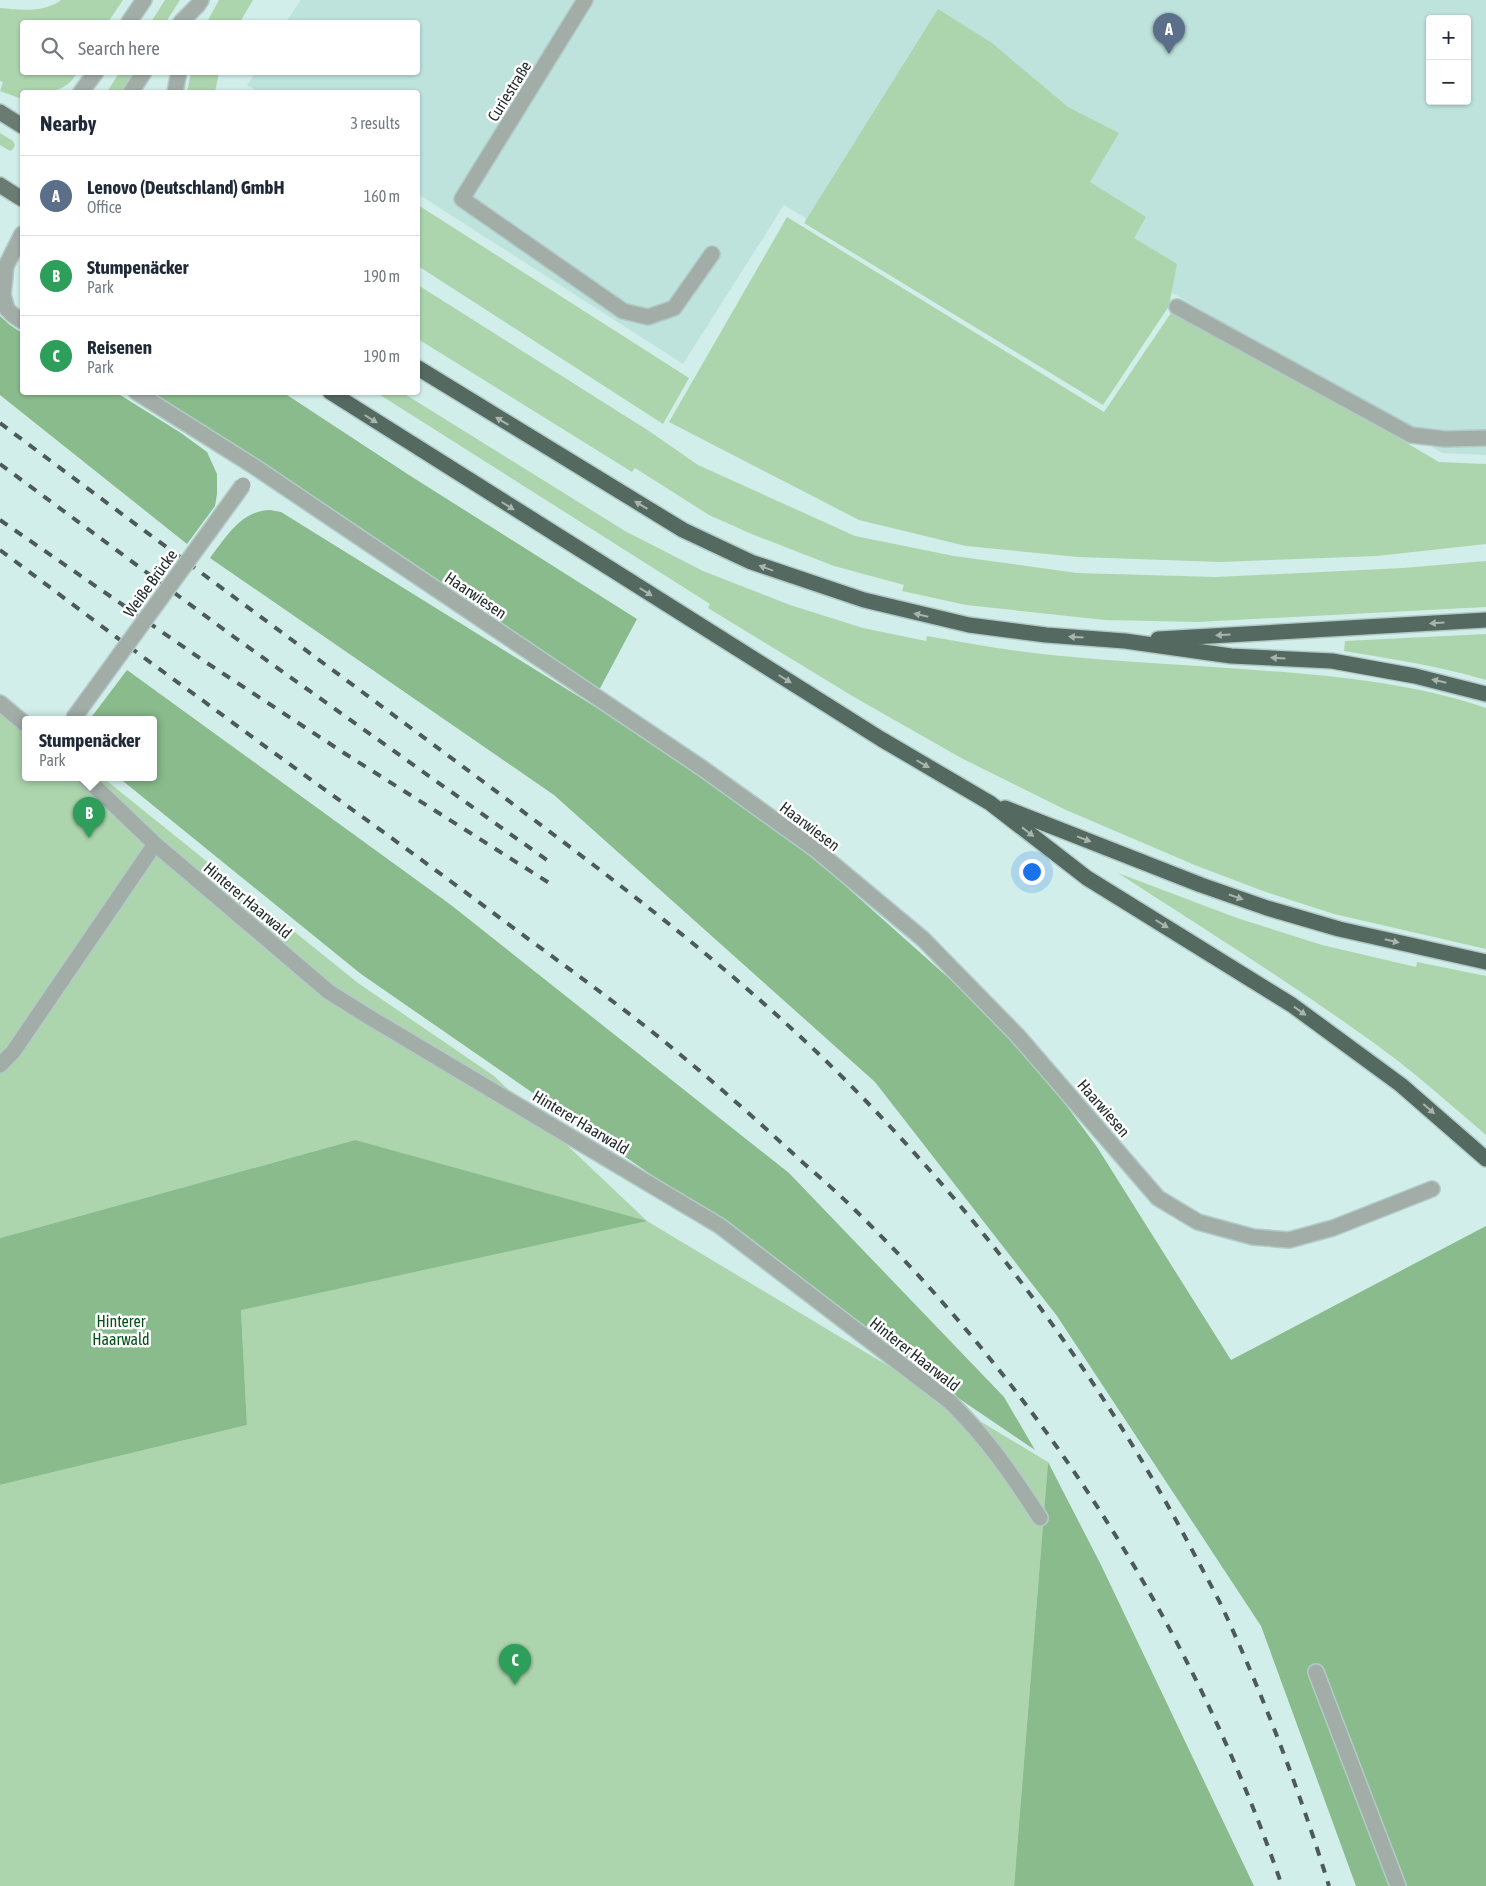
<!DOCTYPE html>
<meta charset="utf-8">
<style>
body{margin:0;font-family:"Asap Condensed",sans-serif;background:#f6f6f7;color:#1f2937}
.controls{position:absolute;right:15px;top:15px;display:grid;overflow:hidden;border-radius:5px;box-shadow:0 1px 4px #0004}
.controls button{width:45px;height:45px;display:grid;place-items:center;padding:0;border:0;border-bottom:1px solid #e0e1e3;background:#fff;color:#1f2937;font:25px sans-serif}
.you{position:absolute;left:1031px;top:871px;width:18px;height:18px;margin:-12px;border:4px solid #fff;border-radius:50%;background:#1a73e8;box-shadow:0 0 0 8px #1a73e833}
.badge{display:grid;place-items:center;width:32px;height:32px;border-radius:50%;background:#ea580c;color:#fff;font-size:16px;font-weight:700}
.pin{position:absolute;translate:-50% -41px;filter:drop-shadow(0 1px 2px #0008)}
.pin::after{content:'';position:absolute;top:26px;width:18px;height:15px;background:inherit;clip-path:polygon(0 0,100% 0,50% 100%)}
.popup{position:absolute;left:22px;top:716px;width:135px;height:65px;box-sizing:border-box;display:grid;place-content:center;border-radius:5px;background:#fff;filter:drop-shadow(0 1px 4px #0005);font-size:16px;white-space:nowrap;color:#747a83}
.popup b{font-size:19px;color:#1f2937}
.popup::after{content:'';position:absolute;left:50%;top:100%;margin-left:-10px;border:10px solid transparent;border-top-color:#fff}
.list{margin:0;padding:0;list-style:none}
h2{display:flex;justify-content:space-between;align-items:center;height:65px;margin:0;padding:0 20px;font-size:21px}
h2 small{font-size:16px;font-weight:400;color:#747a83}
.list li{display:grid;grid-template-columns:32px 1fr auto;gap:15px;align-items:center;box-sizing:border-box;height:80px;padding:0 20px;border-top:1px solid #e0e1e3}
.list b{display:block;font-size:19px;white-space:nowrap}
.list p{margin:0;font-size:16px;white-space:nowrap;color:#747a83}
.list em{font-size:16px;font-style:normal;color:#747a83}
.icon{flex:none;width:28px;height:28px;fill:none;stroke:currentColor;stroke-width:2;stroke-linecap:round;stroke-linejoin:round}
.map{position:relative;flex:none;width:1486px;height:1886px;overflow:hidden}
.search{position:absolute;background:#fff;box-shadow:0 1px 4px #0004;left:20px;top:20px;width:400px;height:55px;display:flex;align-items:center;gap:12px;box-sizing:border-box;padding:0 18px;border-radius:5px;color:#747a83;font-size:19px}
.panel{position:absolute;background:#fff;box-shadow:0 1px 4px #0004;left:20px;top:90px;width:400px;height:305px;border-radius:5px}
.map>svg:first-child{display:block}
.built{fill:#bee3dd;fill-rule:evenodd}
.green{fill:#acd5ad}
.forest{fill:#89bb8c}
.lines{fill:none;stroke-linecap:round;stroke-linejoin:round}
.minor-casing{stroke:#b2cbc8;stroke-width:18}
.major-casing{stroke:#b2cbc8;stroke-width:18}
.highway-casing{stroke:#b2cbc8;stroke-width:18}
.minor{stroke:#a2ada7;stroke-width:15}
.major{stroke:#697b72;stroke-width:15}
.highway{stroke:#54695f;stroke-width:15}
.rail{stroke:#4c5b58;stroke-width:4;stroke-dasharray:9 9;stroke-linecap:butt}
.minor-bridge-casing{stroke:#b2cbc8;stroke-width:18;stroke-linecap:butt}
.minor-bridge{stroke:#a2ada7;stroke-width:15}
.oneway{fill:#aab4af}
.labels{text-anchor:middle;dominant-baseline:central;stroke-width:5;stroke-linejoin:round;paint-order:stroke}
.street-label{font-size:16px;fill:#232e2c;stroke:#fff}
.park-label{font-size:16px;fill:#035216;stroke:#fff}
</style>
<div class="map">
<svg width="1486" height="1886" viewBox="0 0 1486 1886">
<rect width="100%" height="100%" fill="#d2eeea"/>
<path class="built" d="M 301,0 L 1486,0 L 1486,455 L 1442,453 L 1171,292 L 1102,399 L 784,205 L 683,364 L 418,194 L 418,92 L 258,92 L 247,85 L 255,73 L 418,72 L 418,22 L 286,22 ZM 1430,19 L 1467,19 L 1467,101 L 1430,101 Z"/>
<path class="green" d="M 61,0 L 123,0 L 108,22 L 22,22 L 22,72 L 77,73 C 64,95 45,92 22,92 L 22,99 L 0,91 L 3,82 L 0,81 L 0,8 C 21,10 44,13 61,0 Z
M 165,0 L 180,0 L 166,22 L 151,22 Z
M 219,0 L 253,0 L 240,22 L 207,22 Z
M 938,9 L 992,43 L 1068,107 L 1119,133 L 1090,182 L 1146,217 L 1134,238 L 1177,264 L 1169,306 L 1103,405 L 804,223 Z
M 191,72 L 219,73 L 215,92 L 187,92 Z
M 119,73 L 135,73 L 122,92 L 107,92 Z
M 0,133 L 13,141 L 15,145 L 13,149 L 10,151 L 0,145 Z
M 418,205 L 689,378 L 663,424 L 418,266 Z
M 787,217 L 1104,412 L 1175,307 L 1439,462 L 1486,464 L 1486,544 L 1377,556 L 1221,562 L 1078,557 L 966,546 L 859,520 L 669,422 Z
M 418,285 L 649,431 L 698,465 L 855,536 L 954,556 L 1077,573 L 1216,577 L 1403,568 L 1486,561 L 1486,607 L 1197,622 L 1105,620 L 966,605 L 902,591 L 904,585 L 834,566 L 754,535 L 709,515 L 635,468 L 632,472 L 418,339 Z
M 377,393 L 403,393 L 625,531 L 703,571 L 790,605 L 863,628 L 926,641 L 927,636 C 976,645 1024,653 1073,657 C 1115,661 1156,663 1198,666 C 1294,673 1394,677 1486,708 L 1486,949 L 1334,914 L 1263,891 L 1197,866 L 1066,810 L 963,759 L 854,697 L 708,608 L 710,604 Z
M 1486,634 L 1486,680 C 1439,666 1392,659 1344,651 L 1345,641 Z
M 0,694 L 31,719 L 25,719 L 25,777 L 102,777 L 358,983 L 494,1076 L 647,1221 L 1048,1462 L 1014,1886 L 0,1886 L 0,1485 L 247,1425 L 241,1310 L 355,1140 L 0,1238 Z
M 1118,873 L 1237,918 L 1322,945 L 1416,967 L 1417,962 L 1486,976 L 1486,1135 C 1450,1104 1413,1071 1374,1043 C 1291,983 1204,929 1118,873 Z"/>
<path class="forest" d="M 0,316 L 10,325 L 22,333 L 22,392 L 117,393 L 181,433 L 207,452 L 217,474 L 217,494 L 215,506 L 187,544 L 0,395 Z
M 149,393 L 284,393 L 409,475 L 637,619 L 598,692 Z
M 270,510 L 281,512 L 757,807 L 1017,1039 L 1097,1147 L 1231,1360 L 1486,1226 L 1486,1886 L 1356,1886 L 1261,1626 L 1057,1316 L 875,1082 L 554,795 L 210,558 C 227,536 241,511 270,510 Z
M 127,670 L 451,905 L 789,1173 L 1004,1397 L 1035,1450 L 933,1381 L 809,1284 L 361,974 L 118,777 L 153,777 L 153,719 L 90,719 Z
M 355,1140 L 647,1221 L 241,1310 L 247,1425 L 0,1485 L 0,1238 Z
M 1048,1462 L 1101,1565 L 1254,1886 L 1014,1886 Z"/>
<g class="lines">
<g class="minor-casing">
<path id="minor" d="M 585,0 L 462,199 L 623,311 L 648,317 L 674,308 L 712,254
M 129,22 L 144,0
M 181,22 L 197,6 L 201,0
M 81,92 L 96,72
M 131,92 L 144,72
M 175,92 L 179,72
M 22,234 L 6,266 L 3,295 L 7,309 L 13,315 L 22,321
M 1177,307 L 1411,435 L 1445,439 L 1486,438
M 136,392 L 255,467 L 702,768 L 815,849 L 923,939 L 1017,1035 L 1158,1198 L 1198,1222 L 1253,1237 L 1289,1240 L 1333,1228 L 1432,1189
M 0,703 L 25,724
M 85,777 L 155,844 L 329,992 L 374,1020 L 720,1226 L 949,1401 C 987,1438 1011,1473 1040,1518
M 0,1065 L 13,1052 L 155,844
M 1316,1672 L 1398,1886"/>
</g>
<g class="major-casing">
<path id="major" d="M 0,112 L 22,126
M 0,185 L 22,199"/>
</g>
<g class="highway-casing">
<path id="highway" d="M 418,368 L 683,530 L 751,562 L 864,600 L 969,625 L 1046,635 L 1125,641 L 1231,656 L 1332,661 L 1415,676 L 1486,694
M 330,392 L 881,739 L 990,803 L 1087,878 L 1292,1005 L 1401,1085 L 1486,1159
M 1158,639 L 1486,620
M 1005,808 L 1201,885 L 1267,908 L 1339,929 L 1486,962"/>
</g>
<use href="#minor" class="minor"/>
<use href="#major" class="major"/>
<use href="#highway" class="highway"/>
<path class="rail" d="M 0,423 C 160,543 321,661 481,780 C 614,880 748,979 863,1098 C 993,1232 1104,1384 1191,1548 C 1202,1569 1214,1590 1224,1611 C 1265,1700 1300,1792 1329,1886
M 0,464 L 234,637 L 551,863
M 0,520 L 204,661 L 344,753 L 554,886
M 0,550 C 66,599 131,649 198,697 C 299,772 403,845 504,921 C 550,955 596,988 641,1023 C 696,1066 748,1112 799,1159 C 818,1176 837,1192 855,1210 C 1047,1398 1195,1632 1282,1886"/>
<g class="minor-bridge-casing">
<path id="minor-bridge" d="M 73,719 L 243,485"/>
</g>
<use href="#minor-bridge" class="minor-bridge"/>
</g>
<defs><path id="oneway-solid" d="M-6-.8H1V-3.2L6.5 0L1 3.2V.8H-6Z" transform="scale(1.25)"/></defs>
<g class="oneway">
<use href="#oneway-solid" transform="translate(371 419) rotate(32)"/>
<use href="#oneway-solid" transform="translate(502 421) rotate(-149)"/>
<use href="#oneway-solid" transform="translate(641 505) rotate(-149)"/>
<use href="#oneway-solid" transform="translate(508 506) rotate(32)"/>
<use href="#oneway-solid" transform="translate(766 568) rotate(-160)"/>
<use href="#oneway-solid" transform="translate(646 592) rotate(32)"/>
<use href="#oneway-solid" transform="translate(921 615) rotate(-167)"/>
<use href="#oneway-solid" transform="translate(1437 623) rotate(177)"/>
<use href="#oneway-solid" transform="translate(1223 635) rotate(177)"/>
<use href="#oneway-solid" transform="translate(1076 637) rotate(-176)"/>
<use href="#oneway-solid" transform="translate(1278 658) rotate(-177)"/>
<use href="#oneway-solid" transform="translate(785 679) rotate(32)"/>
<use href="#oneway-solid" transform="translate(1439 681) rotate(-167)"/>
<use href="#oneway-solid" transform="translate(923 764) rotate(30)"/>
<use href="#oneway-solid" transform="translate(1028 832) rotate(38)"/>
<use href="#oneway-solid" transform="translate(1084 839) rotate(21)"/>
<use href="#oneway-solid" transform="translate(1236 897) rotate(19)"/>
<use href="#oneway-solid" transform="translate(1162 924) rotate(32)"/>
<use href="#oneway-solid" transform="translate(1392 941) rotate(13)"/>
<use href="#oneway-solid" transform="translate(1300 1011) rotate(36)"/>
<use href="#oneway-solid" transform="translate(1429 1109) rotate(41)"/>
</g>
<g class="labels">
<g class="street-label">
<text transform="translate(509 91) rotate(-58)">Curiestraße</text>
<text transform="translate(150 583) rotate(-54)">Weiße Brücke</text>
<text transform="translate(476 595) rotate(34)">Haarwiesen</text>
<text transform="translate(810 826) rotate(37)">Haarwiesen</text>
<text transform="translate(248 900) rotate(40)">Hinterer Haarwald</text>
<text transform="translate(1104 1108) rotate(49)">Haarwiesen</text>
<text transform="translate(581 1122) rotate(31)">Hinterer Haarwald</text>
<text transform="translate(915 1354) rotate(38)">Hinterer Haarwald</text>
</g>
<g class="park-label">
<text x="121" y="1321">Hinterer<tspan x="121" dy="18">Haarwald</tspan></text>
</g>
</g>
</svg>
<div class="controls">
<button>+</button>
<button>−</button>
</div>
<div class="you"></div>
<div class="pin badge" style="left:1169px;top:54px;background:#5c6f8a">A</div>
<div class="pin badge" style="left:89px;top:838px;background:#2e9e5b">B</div>
<div class="popup"><b>Stumpenäcker</b>Park</div>
<div class="pin badge" style="left:515px;top:1685px;background:#2e9e5b">C</div>
<div class="search"><svg class="icon" aria-label="search" viewBox="0 0 24 24"><circle cx="10" cy="10" r="6"/><path d="M15 15l6 6"/></svg>Search here</div>
<section class="panel">
<h2>Nearby<small>3 results</small></h2>
<ul class="list">
<li><span class="badge" style="background:#5c6f8a">A</span><div><b>Lenovo (Deutschland) GmbH</b><p>Office</p></div><em>160 m</em></li>
<li><span class="badge" style="background:#2e9e5b">B</span><div><b>Stumpenäcker</b><p>Park</p></div><em>190 m</em></li>
<li><span class="badge" style="background:#2e9e5b">C</span><div><b>Reisenen</b><p>Park</p></div><em>190 m</em></li>
</ul>
</section>
</div>
